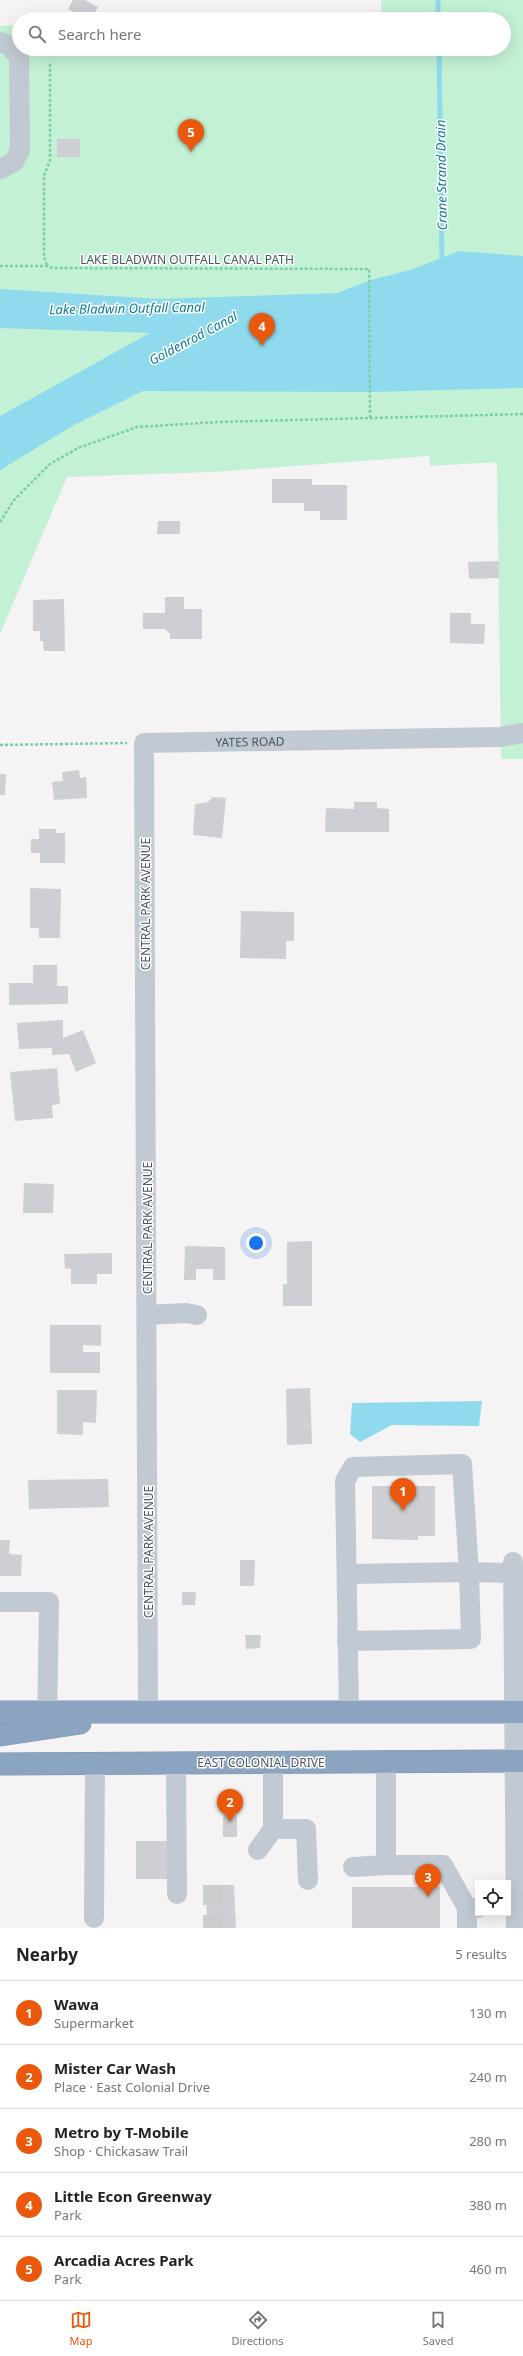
<!DOCTYPE html>
<meta charset="utf-8">
<style>
body{margin:0;font-family:"Noto Sans",sans-serif;background:#f6f6f6;color:#222}
.controls{position:absolute;right:12px;bottom:12px;display:grid;overflow:hidden;border-radius:0px;box-shadow:0 4px 16px #0002}
.controls button{width:36px;height:36px;display:grid;place-items:center;padding:0;border:0;border-bottom:1px solid #e0e0e0;background:#fff;color:#222;font:20px sans-serif}
.you{position:absolute;left:256px;top:1243px;width:14px;height:14px;margin:-10px;border:3px solid #fff;border-radius:50%;background:#1a73e8;box-shadow:0 0 0 6px #1a73e833}
.badge{display:grid;place-items:center;width:26px;height:26px;border-radius:50%;background:#ea580c;color:#fff;font-size:13px;font-weight:700}
.pin{position:absolute;translate:-50% -33px;filter:drop-shadow(0 1px 2px #0008)}
.pin::after{content:'';position:absolute;top:21px;width:14px;height:12px;background:inherit;clip-path:polygon(0 0,100% 0,50% 100%)}
.list{margin:0;padding:0;list-style:none}
h2{display:flex;justify-content:space-between;align-items:center;height:52px;margin:0;padding:0 16px;font-size:17px}
h2 small{font-size:13px;font-weight:400;color:#767676}
.list li{display:grid;grid-template-columns:26px 1fr auto;gap:12px;align-items:center;box-sizing:border-box;height:64px;padding:0 16px;border-top:1px solid #e0e0e0}
.list b{display:block;font-size:15px;white-space:nowrap}
.list p{margin:0;font-size:13px;white-space:nowrap;color:#767676}
.list em{font-size:13px;font-style:normal;color:#767676}
.icon{flex:none;width:22px;height:22px;fill:none;stroke:currentColor;stroke-width:2;stroke-linecap:round;stroke-linejoin:round}
.map{position:relative;flex:none;width:523px;height:1928px;overflow:hidden}
.search{position:absolute;background:#fff;box-shadow:0 4px 16px #0002;left:12px;right:12px;top:12px;height:44px;display:flex;align-items:center;gap:10px;box-sizing:border-box;padding:0 14px;border-radius:22px;color:#767676;font-size:15px}
.sheet{height:372px;background:#fff}
nav{display:flex;justify-content:space-around;align-items:center;box-sizing:border-box;height:56px;border-top:1px solid #e0e0e0;background:#fff;font-size:11px;color:#767676}
nav a{display:grid;justify-items:center;gap:2px}
nav .on{color:#ea580c}
.map>svg:first-child{display:block}
.green{fill:#c3f1d5}
.water{fill:#90daee}
.lines{fill:none;stroke-linecap:round;stroke-linejoin:round}
.stream{stroke:#90daee;stroke-width:5}
.building{fill:#cdcfd5}
.minor-tunnel{stroke:#caccce;stroke-width:20;stroke-dasharray:20 10;stroke-linecap:butt}
.highway-casing{stroke:#7690ad;stroke-width:23}
.path{stroke:#7ad0a6;stroke-width:2.5;stroke-dasharray:3 2;stroke-linecap:butt}
.minor{stroke:#c1cad2;stroke-width:20}
.highway{stroke:#8ba5c1;stroke-width:22}
.labels{text-anchor:middle;dominant-baseline:central;stroke-width:3;stroke-linejoin:round;paint-order:stroke}
.street-label{font-size:12px;fill:#4a5661;stroke:#fff}
.water-label{font-size:13px;font-style:italic;fill:#0c7c9b;stroke:#fff}
</style>
<div class="map">
<svg width="523" height="1928" viewBox="0 0 523 1928">
<rect width="100%" height="100%" fill="#f5f3f3"/>
<path class="green" d="M 381,0 L 523,0 L 523,759 L 501,759 L 497,462 L 430,466 L 429,456 L 212,472 L 67,477 L 0,634 L 0,26 L 19,25 L 19,49 L 504,49 L 504,19 L 143,19 L 143,15 L 381,14 Z"/>
<path class="water" d="M 459,251 L 523,256 L 523,388 L 370,392 L 143,391 L 74,425 L 0,470 L 0,416 L 150,333 L 0,328 L 0,289 L 159,299 L 337,293 L 371,280 L 413,269 Z
M 482,1401 L 479,1426 L 392,1425 L 360,1442 L 350,1434 L 352,1403 Z"/>
<g class="lines">
<path class="stream" d="M 438,0 L 438,19
M 439,49 L 442,264"/>
</g>
<path class="building" d="M 73,0 L 85,0 L 98,7 L 91,19 L 85,19 L 68,9 Z
M 57,139 L 80,139 L 80,157 L 57,157 Z
M 272,479 L 312,479 L 312,485 L 347,485 L 347,520 L 320,520 L 320,511 L 304,511 L 304,503 L 272,503 Z
M 158,521 L 180,521 L 180,534 L 157,534 Z
M 499,561 L 499,578 L 469,579 L 468,562 Z
M 165,597 L 184,597 L 184,609 L 202,609 L 202,639 L 170,639 L 170,634 L 165,629 L 143,629 L 143,613 L 165,613 Z
M 64,599 L 65,651 L 44,651 L 43,641 L 40,641 L 40,631 L 33,631 L 33,600 Z
M 450,613 L 471,613 L 471,624 L 485,624 L 484,644 L 450,643 Z
M 79,770 L 80,778 L 86,777 L 87,798 L 54,800 L 52,782 L 63,781 L 62,772 Z
M 0,774 L 6,774 L 5,795 L 0,795 Z
M 213,797 L 226,798 L 222,838 L 193,835 L 195,804 L 208,802 Z
M 354,802 L 377,802 L 377,808 L 389,809 L 389,832 L 325,832 L 326,808 L 354,809 Z
M 39,829 L 56,829 L 56,833 L 65,833 L 65,863 L 40,863 L 40,853 L 31,853 L 31,839 L 39,839 Z
M 30,888 L 61,889 L 60,938 L 39,938 L 39,928 L 30,928 Z
M 241,911 L 294,912 L 294,941 L 286,941 L 286,959 L 240,958 Z
M 33,965 L 57,965 L 57,986 L 68,986 L 68,1004 L 9,1005 L 9,983 L 33,983 Z
M 63,1020 L 63,1038 L 83,1030 L 96,1063 L 76,1072 L 69,1054 L 52,1055 L 52,1048 L 19,1049 L 17,1023 Z
M 57,1068 L 60,1104 L 52,1105 L 53,1118 L 15,1121 L 10,1072 Z
M 24,1183 L 54,1184 L 53,1213 L 23,1213 Z
M 312,1241 L 312,1306 L 283,1306 L 283,1284 L 287,1284 L 287,1242 Z
M 185,1246 L 225,1247 L 225,1280 L 213,1280 L 213,1269 L 196,1269 L 196,1280 L 184,1280 Z
M 112,1253 L 112,1274 L 97,1274 L 97,1284 L 71,1284 L 71,1268 L 65,1269 L 64,1254 Z
M 50,1325 L 101,1325 L 101,1346 L 83,1345 L 83,1352 L 100,1352 L 100,1373 L 50,1373 Z
M 310,1388 L 312,1444 L 287,1445 L 286,1389 Z
M 57,1390 L 97,1390 L 96,1423 L 83,1422 L 83,1435 L 57,1434 Z
M 108,1479 L 109,1507 L 29,1509 L 28,1480 Z
M 372,1486 L 435,1486 L 435,1536 L 418,1536 L 418,1540 L 372,1539 Z
M 0,1540 L 10,1540 L 9,1554 L 22,1555 L 21,1576 L 0,1576 Z
M 240,1560 L 255,1560 L 254,1586 L 240,1586 Z
M 182,1592 L 196,1592 L 195,1605 L 182,1605 Z
M 245,1635 L 261,1635 L 260,1648 L 246,1649 Z
M 223,1815 L 237,1815 L 237,1837 L 223,1837 Z
M 136,1841 L 171,1841 L 171,1879 L 136,1879 Z
M 206,1885 L 234,1885 L 236,1928 L 207,1928 Z
M 352,1887 L 440,1887 L 440,1928 L 352,1928 Z"/>
<g class="lines">
<path class="minor-tunnel" d="M 213,1885 L 213,1928"/>
<g class="highway-casing">
<path id="highway" d="M 0,1712 L 523,1712
M 0,1735 L 80,1723
M 0,1764 L 523,1761"/>
</g>
<path class="path" d="M 47,265 L 44,257 L 44,175 L 50,161 L 50,63
M 0,266 L 47,266 L 53,268 L 369,269 L 370,419
M 0,522 L 14,500 L 50,464 L 78,448 L 137,427 L 218,422 L 523,414
M 0,745 L 127,743"/>
<g class="minor">
<path d="M 0,42 L 9,45 L 19,58 L 20,150 L 14,162 L 0,169"/>
<path d="M 147,1315 L 186,1313 L 197,1315"/>
<path d="M 513,1562 L 516,1928"/>
<path d="M 347,1574 L 469,1572 L 471,1639 L 347,1641"/>
<path d="M 0,1602 L 49,1602 L 47,1728"/>
<path id="s1" d="M 148,1712 L 144,743 L 500,737 L 523,733"/>
<path d="M 349,1712 L 345,1481 L 353,1467 L 462,1464 L 469,1572 L 512,1573 L 523,1579"/>
<path d="M 386,1762 L 386,1865 L 443,1865 L 467,1908 L 478,1908"/>
<path d="M 176,1763 L 177,1894"/>
<path d="M 273,1829 L 306,1829 L 308,1880"/>
<path d="M 258,1850 L 273,1829 L 273,1762"/>
<path d="M 353,1867 L 386,1865"/>
<path d="M 467,1908 L 467,1928"/>
<path d="M 94,1918 L 95,1763"/>
</g>
<use href="#highway" class="highway"/>
</g>
<g class="labels">
<g class="street-label">
<text x="187" y="259">LAKE BLADWIN OUTFALL CANAL PATH</text>
<text stroke="none"><textPath href="#s1" startOffset="1075">YATES ROAD</textPath></text>
<text transform="translate(145 904) rotate(-90)">CENTRAL PARK AVENUE</text>
<text transform="translate(147 1228) rotate(-90)">CENTRAL PARK AVENUE</text>
<text transform="translate(148 1552) rotate(-90)">CENTRAL PARK AVENUE</text>
<text x="261" y="1762">EAST COLONIAL DRIVE</text>
</g>
<g class="water-label">
<text transform="translate(441 175) rotate(-91)">Crane Strand Drain</text>
<text transform="translate(127 308) rotate(-1)">Lake Bladwin Outfall Canal</text>
<text transform="translate(193 338) rotate(-28)">Goldenrod Canal</text>
</g>
</g>
</svg>
<div class="controls">
<button><svg class="icon" aria-label="locate" viewBox="0 0 24 24"><circle cx="12" cy="12" r="6"/><path d="M12 2v4M12 18v4M2 12h4M18 12h4"/></svg></button>
</div>
<div class="you"></div>
<div class="pin badge" style="left:403px;top:1511px">1</div>
<div class="pin badge" style="left:230px;top:1822px">2</div>
<div class="pin badge" style="left:428px;top:1897px">3</div>
<div class="pin badge" style="left:262px;top:346px">4</div>
<div class="pin badge" style="left:191px;top:152px">5</div>
<div class="search"><svg class="icon" aria-label="search" viewBox="0 0 24 24"><circle cx="10" cy="10" r="6"/><path d="M15 15l6 6"/></svg>Search here</div>
</div>
<section class="sheet">
<h2>Nearby<small>5 results</small></h2>
<ul class="list">
<li><span class="badge">1</span><div><b>Wawa</b><p>Supermarket</p></div><em>130 m</em></li>
<li><span class="badge">2</span><div><b>Mister Car Wash</b><p>Place · East Colonial Drive</p></div><em>240 m</em></li>
<li><span class="badge">3</span><div><b>Metro by T-Mobile</b><p>Shop · Chickasaw Trail</p></div><em>280 m</em></li>
<li><span class="badge">4</span><div><b>Little Econ Greenway</b><p>Park</p></div><em>380 m</em></li>
<li><span class="badge">5</span><div><b>Arcadia Acres Park</b><p>Park</p></div><em>460 m</em></li>
</ul>
</section>
<nav>
<a class="on"><svg class="icon" aria-label="map" viewBox="0 0 24 24"><path d="M3 6l6-2 6 2 6-2v14l-6 2-6-2-6 2zM9 4v14M15 6v14"/></svg>Map</a>
<a><svg class="icon" aria-label="directions" viewBox="0 0 24 24"><path d="M12 3l9 9-9 9-9-9zM9 14v-3h6M13 9l2 2-2 2"/></svg>Directions</a>
<a><svg class="icon" aria-label="saved" viewBox="0 0 24 24"><path d="M7 4h10v16l-5-4-5 4z"/></svg>Saved</a>
</nav>
